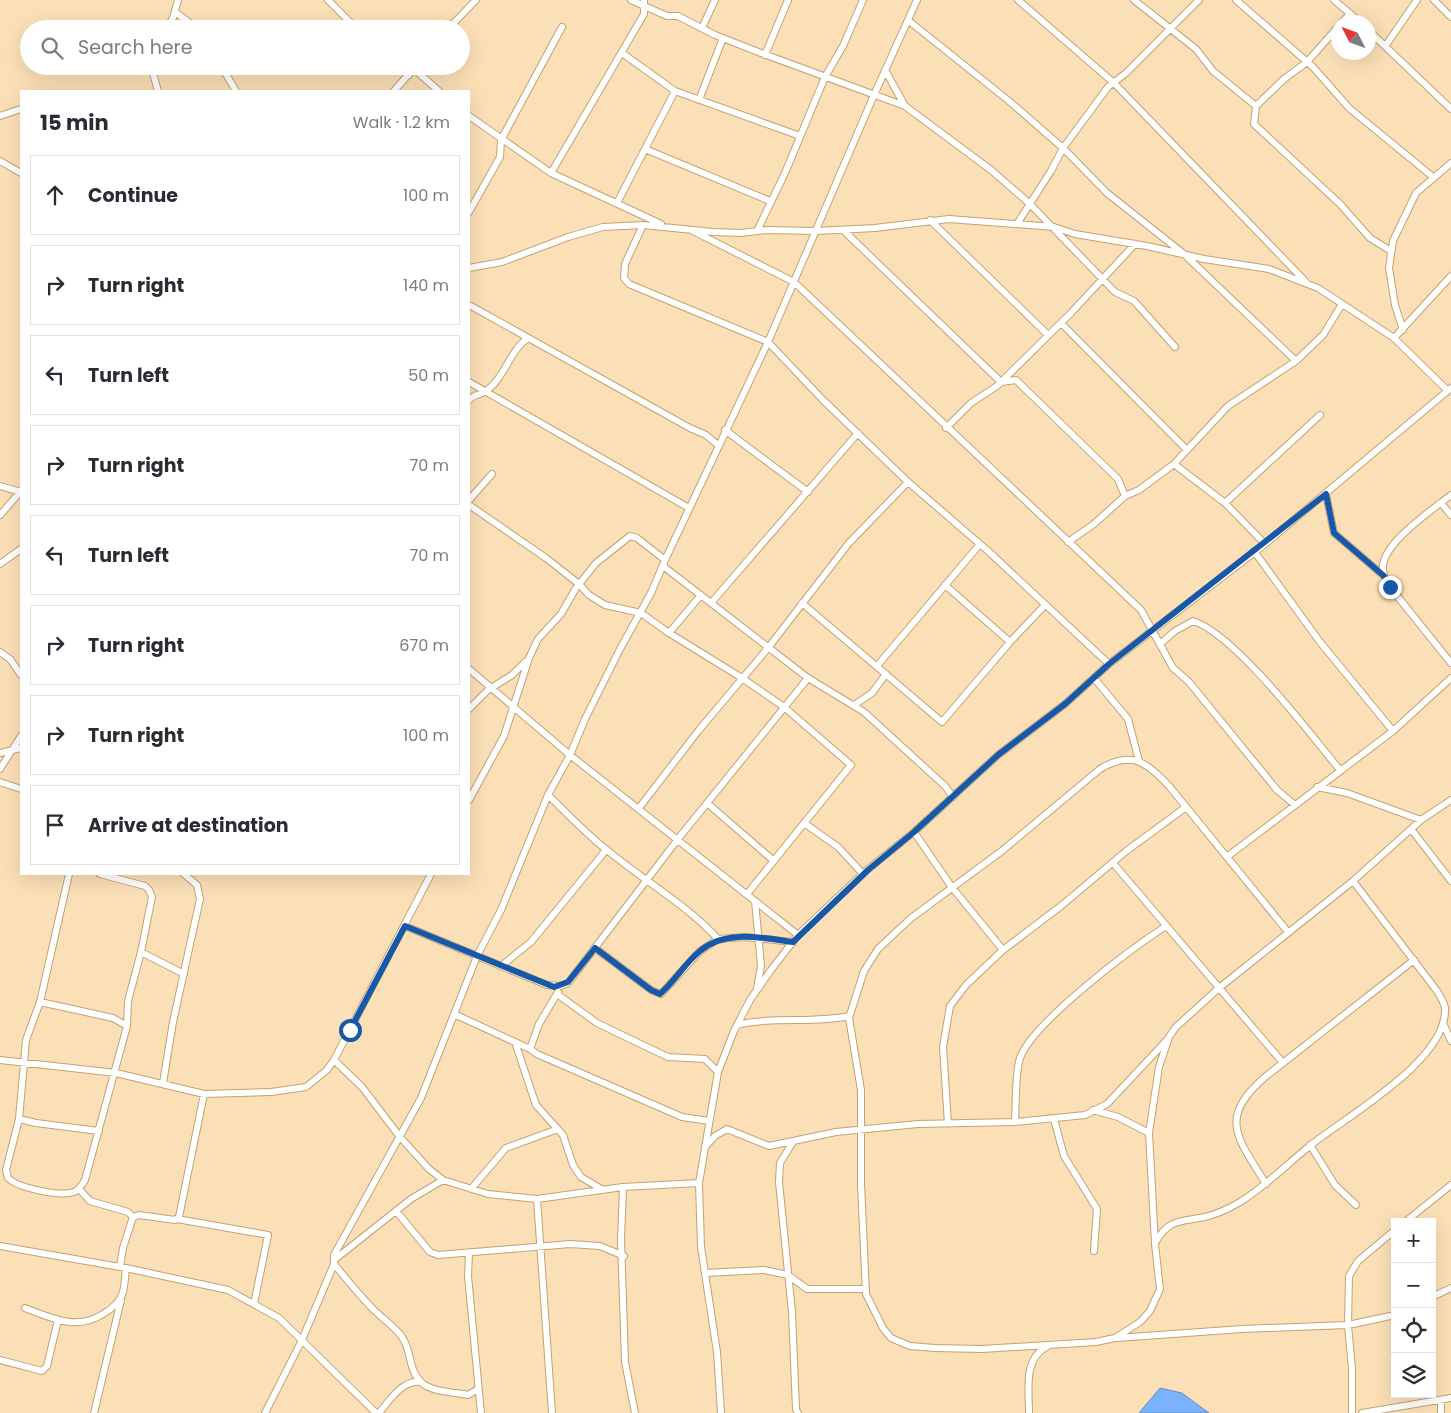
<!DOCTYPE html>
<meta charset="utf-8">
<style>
body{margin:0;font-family:Poppins,sans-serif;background:#f7f7f7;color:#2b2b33}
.controls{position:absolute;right:15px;bottom:15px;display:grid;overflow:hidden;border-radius:0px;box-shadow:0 5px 20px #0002}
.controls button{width:45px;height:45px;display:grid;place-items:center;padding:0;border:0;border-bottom:1px solid #e1e1e2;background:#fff;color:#2b2b33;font:25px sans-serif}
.compass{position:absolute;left:1331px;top:15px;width:45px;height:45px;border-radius:50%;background:#fff;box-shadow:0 5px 20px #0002;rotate:312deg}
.stop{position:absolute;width:15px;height:15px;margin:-11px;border:4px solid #1858a9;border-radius:50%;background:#fff}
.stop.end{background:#1858a9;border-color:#fff;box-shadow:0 1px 5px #0008}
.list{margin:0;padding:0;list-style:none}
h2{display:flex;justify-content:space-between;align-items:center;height:65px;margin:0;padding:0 20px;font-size:21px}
h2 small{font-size:16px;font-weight:400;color:#7c7c81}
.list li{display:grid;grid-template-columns:32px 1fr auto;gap:15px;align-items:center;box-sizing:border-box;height:80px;margin:0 10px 10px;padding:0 10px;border:1px solid #e1e1e2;border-radius:0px}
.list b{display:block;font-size:19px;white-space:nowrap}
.list em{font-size:16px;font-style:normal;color:#7c7c81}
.icon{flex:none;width:28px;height:28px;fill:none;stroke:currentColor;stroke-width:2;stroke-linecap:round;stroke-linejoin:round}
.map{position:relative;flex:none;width:1451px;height:1413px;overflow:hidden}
.search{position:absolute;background:#fff;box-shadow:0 5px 20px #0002;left:20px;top:20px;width:450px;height:55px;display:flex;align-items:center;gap:12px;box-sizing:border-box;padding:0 18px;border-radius:28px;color:#7c7c81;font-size:19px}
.panel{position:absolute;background:#fff;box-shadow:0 5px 20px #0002;left:20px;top:90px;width:450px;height:785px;border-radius:0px}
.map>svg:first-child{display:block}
.water{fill:#7ab2fe;stroke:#6b8ebd}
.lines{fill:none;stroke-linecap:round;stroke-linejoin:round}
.street-casing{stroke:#c4a270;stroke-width:8}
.street{stroke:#fff;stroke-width:6}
.route{stroke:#1858a9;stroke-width:6}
</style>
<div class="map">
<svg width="1451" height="1413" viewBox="0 0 1451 1413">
<rect width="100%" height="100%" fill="#fbdfb6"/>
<path class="water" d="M 1160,1388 L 1182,1393 L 1209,1413 L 1139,1413 Z"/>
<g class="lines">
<g class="street-casing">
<path id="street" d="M 328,0 L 357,29
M 631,0 L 667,16 L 678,16 L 715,35 L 761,53 L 905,106 L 991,170 L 1030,204 L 1115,292 L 1134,301 L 1175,347
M 1018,0 L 1114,83 L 1305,281
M 1134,0 L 1196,49 L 1213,71 L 1256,106 L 1254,124 L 1340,204 L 1370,238 L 1391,251
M 1236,0 L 1313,67 L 1349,108 L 1433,177
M 1334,0 L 1360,22
M 1434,0 L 1451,17
M 175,12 L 198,29
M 909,21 L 1009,101 L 1063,148 L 1107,193 L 1184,254 L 1296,361
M 1342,22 L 1350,14
M 702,28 L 715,0
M 166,29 L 173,18 L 178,0
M 448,29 L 476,0
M 1368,30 L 1451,109
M 1386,45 L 1417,0
M 622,53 L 675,91 L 800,136
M 765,55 L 788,0
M 151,66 L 158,91
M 221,66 L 236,91
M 393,66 L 409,75
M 414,69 L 439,91
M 885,70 L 905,106
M 394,91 L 415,67
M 699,100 L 723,38
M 1256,106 L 1284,79 L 1307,62 L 1338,27
M 0,116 L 21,109
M 469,116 L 551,173 L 661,224
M 645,149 L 770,201
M 0,161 L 21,173
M 551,173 L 644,14 L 644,0
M 617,203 L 675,91
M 469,212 L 500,157 L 501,140 L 562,27
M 930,220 L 1048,335
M 1017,224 L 1051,171 L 1063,148 L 1108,87 L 1126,73 L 1199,0
M 643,225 L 625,264 L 624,278 L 629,284 L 768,342 L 823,400 L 908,482 L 988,551 L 1109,664
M 843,230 L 1001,382 L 1016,380 L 1118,479 L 1125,496
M 693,231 L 794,282 L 1104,575 L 1141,610 L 1173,668 L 1189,682 L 1277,790 L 1295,805
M 757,231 L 785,173 L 825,77 L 843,46 L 863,0
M 469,268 L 502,262 L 568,237 L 603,227 L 643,225 L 713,232 L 741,233 L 767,230 L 815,231 L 875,228 L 949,219 L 1054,227 L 1075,234 L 1147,246 L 1204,259 L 1269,269 L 1318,288 L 1394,338 L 1448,391
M 471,306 L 690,428 L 706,435 L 718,445
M 1061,323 L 1187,450
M 1403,330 L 1395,305 L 1389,268 L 1393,241 L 1416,193 L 1451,163
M 1394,338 L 1451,276
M 469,382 L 689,508
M 469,400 C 474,394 481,395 486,391 C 505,378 509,351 528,338
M 946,428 L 971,403 L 997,386 L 1070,314 L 1135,244
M 725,430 L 808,492
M 0,486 L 21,492
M 1326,494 L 1334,533 L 1384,576
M 1451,495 C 1432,510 1386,541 1383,565 C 1382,574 1386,580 1390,587 L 1451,663
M 469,500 L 492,474
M 1225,503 L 1320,415
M 1441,503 L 1451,515
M 469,505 L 546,558 L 579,584 L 589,595 L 605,605 L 641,613 L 669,633 L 742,678 L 784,707 L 851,765 L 747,894
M 0,515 L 21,491
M 1068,542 L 1094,524 L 1125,496 L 1139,490 L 1174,464
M 1265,544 L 1225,503 L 1174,464 L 1228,406 L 1296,361 L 1323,335 L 1342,304
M 1254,551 L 1320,642 L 1393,731
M 0,564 L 21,549
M 663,566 L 808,678 L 864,712 L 945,786 L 953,797
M 945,585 L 1010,642
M 711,603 L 858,433
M 802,603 L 942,722 L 1010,642 L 1045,605
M 669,633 L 701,595
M 1160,644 L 1175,631 L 1193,621 C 1235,634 1310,734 1340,770
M 0,652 L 10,659 L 21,675
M 877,666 L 980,544
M 469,669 L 570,755 L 798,935
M 1094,678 L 1128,719 L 1139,761
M 854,705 L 872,693 L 886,674
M 469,709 L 488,690 L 512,675 L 525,662
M 0,753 L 21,748
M 0,769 L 21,736
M 0,782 L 21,789
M 1317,787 L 1347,793 L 1421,820
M 548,795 C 567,813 586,834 607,850 C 644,881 686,904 718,939 L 745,937 L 793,942
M 469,800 L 504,736 L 529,658 L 538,639 L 561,614 L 576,588 L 596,563 L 630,536 L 637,538 L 665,560
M 707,803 L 774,861
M 639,808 L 699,730 L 768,648 L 849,543 L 908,482
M 804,823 L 838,847 L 863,874
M 1411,829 L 1451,881
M 914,832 L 951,886 L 1003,950
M 1228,856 L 1393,731 L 1451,678
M 1113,863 L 1283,1063
M 69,874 L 40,1002 L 26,1040 L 19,1119 L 6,1170 L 8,1178 C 18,1188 60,1197 74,1192 C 79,1190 82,1185 85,1180 L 127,1026 L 128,1001 L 141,952 L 152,897 L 149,890 L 145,886 L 100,874
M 755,901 L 761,966 L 757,988
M 405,926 L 547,985 L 561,986 L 568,983 L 678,839 L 808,678
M 1288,932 L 1169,786 C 1147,762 1131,750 1100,769 L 1003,850 L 910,919 L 878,949 L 864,971 L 849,1018 L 861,1090 L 861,1184 L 866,1294 L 883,1328 L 891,1338 L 910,1346 L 935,1348 L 982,1349 L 1096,1342 L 1115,1338 L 1140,1322 L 1150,1311 L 1160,1289 L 1155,1244 L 1149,1133 L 1159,1067 L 1169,1037 L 1176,1027 L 1219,988 L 1353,881 L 1421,820 L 1451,800
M 595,948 L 651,990 L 661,994 L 700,951 L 718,939
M 141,952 L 184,974
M 501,966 L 531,942 L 606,850
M 557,994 L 597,1023 L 628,1038 L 668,1057 L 705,1059 L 718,1072
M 40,1002 L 113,1018 L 127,1026
M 454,1014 L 530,1049 L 537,1054 L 682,1117 L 709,1121
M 1443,1023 L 1451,1041
M 737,1025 C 774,1016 812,1024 849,1016
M 515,1042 L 536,1105 L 563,1135 L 573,1165 L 581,1177 L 603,1190
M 530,1049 L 539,1024 L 558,992
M 0,1060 L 116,1073 L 204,1094 L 271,1092 L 306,1087 L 327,1070 L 334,1060 L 431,874
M 334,1060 L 362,1087 L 400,1137 L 429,1169 L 443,1180 L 488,1194 L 537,1199 L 623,1187 L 699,1183
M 163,1083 L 173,1022 L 200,899 L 197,885 L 184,874
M 1093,1110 L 1118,1117 L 1149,1133
M 19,1119 L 36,1123 L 99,1131
M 1054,1119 L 1064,1156 L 1097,1209 L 1094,1251
M 1015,1122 C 1016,1104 1015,1074 1020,1058 C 1033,1022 1132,948 1166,926
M 948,1124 L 943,1047 L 950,1006 L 966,985 L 1003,950 L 1061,906 L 1125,852 L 1186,807
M 793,1142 L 780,1163 L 779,1182 L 792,1312 L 796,1409 L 798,1413
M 1310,1145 L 1335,1185 L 1356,1205
M 705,1147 L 715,1136 L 727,1129 L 769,1146 L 836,1132 L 918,1124 L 1015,1122 L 1085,1115 L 1107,1104 L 1167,1040
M 1266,1184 C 1238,1138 1217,1119 1265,1077 L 1414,960
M 623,1187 L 621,1239 L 625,1362 L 635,1413
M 79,1189 L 90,1201 L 128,1212 L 133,1217
M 471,1189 L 506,1148 L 558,1129
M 537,1199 L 552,1413
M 396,1211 L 430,1252 L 438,1255 L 570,1244 L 600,1246 L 624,1256
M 177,1219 L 268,1235 L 254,1304
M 1405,1222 L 1451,1185
M 1155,1243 C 1169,1218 1181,1222 1205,1217 C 1217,1214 1230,1208 1240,1202 C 1266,1186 1287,1164 1311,1145 C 1347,1116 1448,1060 1445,1008 C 1444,1002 1440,996 1437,991 L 1353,881
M 0,1246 L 126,1268 L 228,1290 L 279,1318 L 376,1413
M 469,1253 L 468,1276 L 481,1413
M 334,1260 L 411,1199 L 443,1180
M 334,1264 C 347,1280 360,1296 374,1310 C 383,1319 395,1327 402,1337 C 412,1351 408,1370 421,1382 C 430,1392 454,1392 468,1395 L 478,1389
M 120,1267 L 123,1248 L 133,1217 L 139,1215 L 175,1220 L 179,1217 L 204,1094
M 705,1273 L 764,1270 L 788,1275 L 807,1289 L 866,1289
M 1432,1297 L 1451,1288
M 25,1308 C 51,1318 77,1331 103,1314 C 112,1309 118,1304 122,1295 C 125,1287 125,1276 126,1268
M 1117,1338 L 1242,1329 L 1348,1325 L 1395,1315
M 0,1360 L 42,1371 L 47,1366 L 58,1320
M 1441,1400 L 1441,1413
M 94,1413 L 121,1300
M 265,1413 L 302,1340 L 334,1264 L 334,1255 L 421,1098 L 477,956 L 501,910 L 548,795 L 570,755 L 585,719 L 620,649 L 651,593 L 665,560 L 768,342 L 874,95 L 917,0
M 379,1413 C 389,1401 402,1380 420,1382
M 721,1413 L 717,1352 L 701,1247 L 699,1183 L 718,1072 L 734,1031 L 750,1000 L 771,970 L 798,935 L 867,870 L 914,832 L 998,755 L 1065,704 L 1109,664 L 1265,544 L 1451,388
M 1029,1413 C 1029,1389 1023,1358 1048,1346
M 1352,1413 L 1352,1369 L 1348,1325 L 1349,1276 L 1358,1261 L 1395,1230
M 1362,1413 L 1451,1398"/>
</g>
<use href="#street" class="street"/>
</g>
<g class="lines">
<path class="route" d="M 350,1030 L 405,926 L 554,987 L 568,982 L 595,948 L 651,990 L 660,994 C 675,981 685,963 700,951 C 725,929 763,938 793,942 L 868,870 L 914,832 L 998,755 L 1065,704 L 1109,664 L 1326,494 L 1334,533 L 1384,576 L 1390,587"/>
</g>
</svg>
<div class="controls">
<button>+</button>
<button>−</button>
<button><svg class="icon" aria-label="locate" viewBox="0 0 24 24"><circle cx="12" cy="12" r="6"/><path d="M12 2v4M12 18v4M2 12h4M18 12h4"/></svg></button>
<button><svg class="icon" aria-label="layers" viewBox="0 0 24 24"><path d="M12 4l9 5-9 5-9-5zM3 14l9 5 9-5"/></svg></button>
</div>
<svg class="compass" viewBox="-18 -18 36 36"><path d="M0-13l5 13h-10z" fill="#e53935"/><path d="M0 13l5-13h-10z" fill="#7c7c81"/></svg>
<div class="stop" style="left:350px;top:1030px"></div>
<div class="stop end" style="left:1390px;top:587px"></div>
<div class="search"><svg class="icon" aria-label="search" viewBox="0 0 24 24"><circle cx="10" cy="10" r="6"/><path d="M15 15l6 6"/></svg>Search here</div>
<section class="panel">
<h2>15 min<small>Walk · 1.2 km</small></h2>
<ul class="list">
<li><svg class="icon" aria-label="ahead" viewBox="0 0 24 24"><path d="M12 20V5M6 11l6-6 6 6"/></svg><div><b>Continue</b></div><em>100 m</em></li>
<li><svg class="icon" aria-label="right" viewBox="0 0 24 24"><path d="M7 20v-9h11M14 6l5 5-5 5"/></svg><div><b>Turn right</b></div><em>140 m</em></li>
<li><svg class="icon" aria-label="left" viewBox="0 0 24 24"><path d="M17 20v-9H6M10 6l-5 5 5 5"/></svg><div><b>Turn left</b></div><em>50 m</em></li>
<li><svg class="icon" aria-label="right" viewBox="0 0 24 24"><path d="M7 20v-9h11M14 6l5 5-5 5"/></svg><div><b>Turn right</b></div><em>70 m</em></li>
<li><svg class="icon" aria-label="left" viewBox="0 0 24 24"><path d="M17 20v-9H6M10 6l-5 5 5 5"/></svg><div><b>Turn left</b></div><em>70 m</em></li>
<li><svg class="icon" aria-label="right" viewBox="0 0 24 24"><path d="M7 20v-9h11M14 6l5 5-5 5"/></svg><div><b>Turn right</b></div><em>670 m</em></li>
<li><svg class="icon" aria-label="right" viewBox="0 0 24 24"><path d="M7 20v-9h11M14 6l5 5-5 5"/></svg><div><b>Turn right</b></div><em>100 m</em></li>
<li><svg class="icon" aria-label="arrive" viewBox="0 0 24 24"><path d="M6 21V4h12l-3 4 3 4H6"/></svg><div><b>Arrive at destination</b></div></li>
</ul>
</section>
</div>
